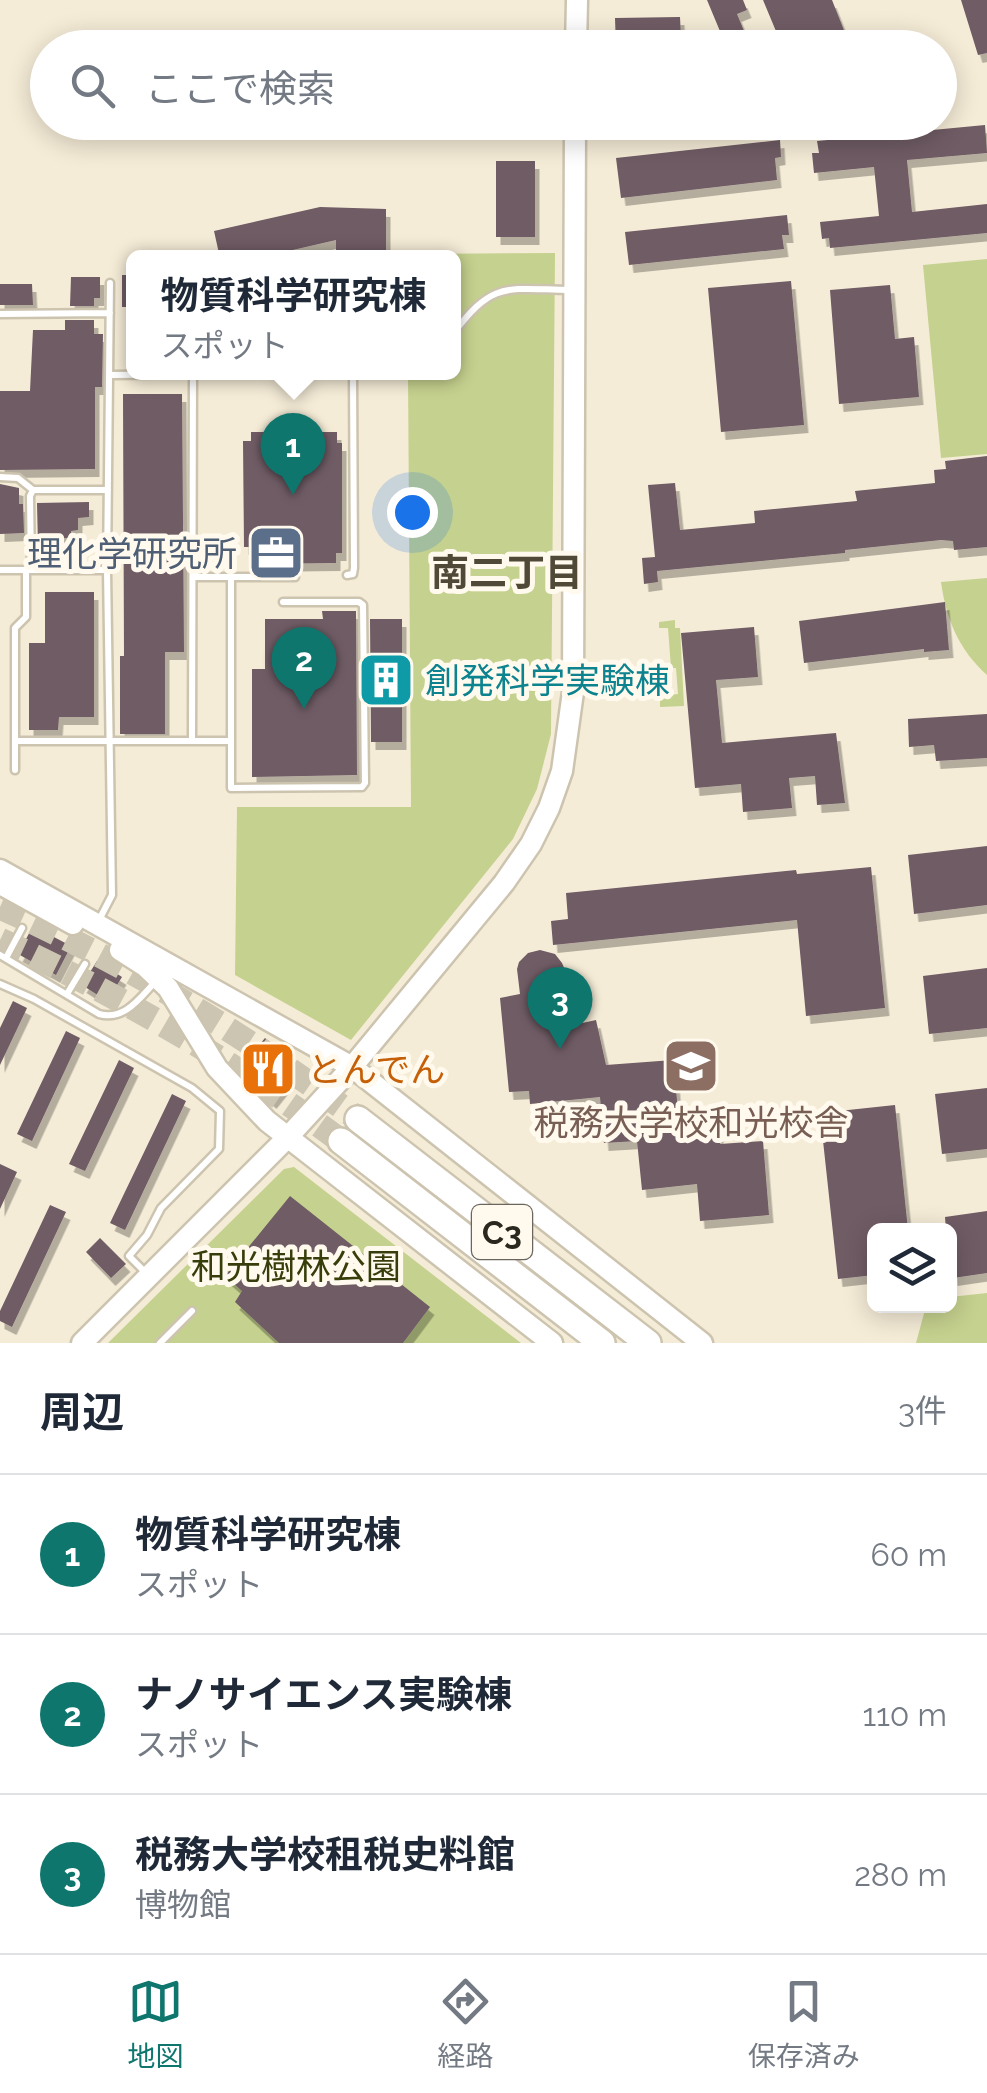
<!DOCTYPE html>
<html lang="ja">
<meta charset="utf-8">
<style>
body{margin:0;font-family:Raleway,"Noto Sans JP",sans-serif;background:#f2f2f3;color:#1f2937}
.controls{position:absolute;right:30px;bottom:30px;display:grid;overflow:hidden;border-radius:15px;box-shadow:0 5px 25px #0003}
.controls button{width:90px;height:90px;display:grid;place-items:center;padding:0;border:0;border-bottom:2px solid #e0e1e3;background:#fff;color:#1f2937;font:50px sans-serif}
.you{position:absolute;left:412px;top:512px;width:35px;height:35px;margin:-25px;border:8px solid #fff;border-radius:50%;background:#1a73e8;box-shadow:0 0 0 15px #1a73e833}
.badge{display:grid;place-items:center;width:65px;height:65px;border-radius:50%;background:#0f766e;color:#fff;font-size:32px;font-weight:700}
.pin{position:absolute;translate:-50% -82px;filter:drop-shadow(0 2px 5px #0008)}
.pin::after{content:'';position:absolute;top:52px;width:35px;height:30px;background:inherit;clip-path:polygon(0 0,100% 0,50% 100%)}
.popup{position:absolute;left:126px;top:250px;width:335px;height:130px;box-sizing:border-box;display:grid;place-content:center;border-radius:15px;background:#fff;filter:drop-shadow(0 2px 8px #0005);font-size:32px;white-space:nowrap;color:#747a83}
.popup b{font-size:38px;color:#1f2937}
.popup::after{content:'';position:absolute;left:50%;top:100%;margin-left:-20px;border:20px solid transparent;border-top-color:#fff}
.list{margin:0;padding:0;list-style:none}
h2{display:flex;justify-content:space-between;align-items:center;height:130px;margin:0;padding:0 40px;font-size:42px}
h2 small{font-size:32px;font-weight:400;color:#747a83}
.list li{display:grid;grid-template-columns:65px 1fr auto;gap:30px;align-items:center;box-sizing:border-box;height:160px;padding:0 40px;border-top:2px solid #e0e1e3}
.list b{display:block;font-size:38px;white-space:nowrap}
.list p{margin:0;font-size:32px;white-space:nowrap;color:#747a83}
.list em{font-size:32px;font-style:normal;color:#747a83}
.icon{flex:none;width:55px;height:55px;fill:none;stroke:currentColor;stroke-width:2;stroke-linecap:round;stroke-linejoin:round}
.map{position:relative;flex:none;width:987px;height:1343px;overflow:hidden}
.search{position:absolute;background:#fff;box-shadow:0 5px 25px #0003;left:30px;right:30px;top:30px;height:110px;display:flex;align-items:center;gap:25px;box-sizing:border-box;padding:0 35px;border-radius:55px;color:#747a83;font-size:38px}
.sheet{height:610px;background:#fff}
nav{display:flex;justify-content:space-around;align-items:center;box-sizing:border-box;height:140px;border-top:2px solid #e0e1e3;background:#fff;font-size:28px;color:#747a83}
nav a{display:grid;justify-items:center;gap:5px}
nav .on{color:#0f766e}
.map>svg:first-child{display:block}
.green{fill:#c5d18e}
.building{fill:#6f5b65;filter:url(#shadow)}
.lines{fill:none;stroke-linecap:round;stroke-linejoin:round}
.highway-tunnel{stroke:#ccc5b2;stroke-width:25;stroke-dasharray:25 12;stroke-linecap:butt}
.lane-casing{stroke:#cdc4b0;stroke-width:11}
.secondary-casing{stroke:#cdc4b0;stroke-width:25}
.highway-casing{stroke:#cdc4b0;stroke-width:30}
.lane{stroke:#fff;stroke-width:6}
.secondary{stroke:#fff;stroke-width:20}
.highway{stroke:#fff;stroke-width:25}
.labels{text-anchor:middle;dominant-baseline:central;stroke-width:10;stroke-linejoin:round;paint-order:stroke}
.shield{fill:#fffaed;stroke:#6a665d;stroke-width:2.5}
.shield-label{font-size:32px;font-weight:bold;fill:#2a271f}
.service-label{font-size:35px;fill:#4e5e75;stroke:#fffaed;text-anchor:end}
.culture-label{font-size:35px;fill:#0d838f;stroke:#fffaed;text-anchor:start}
.food-label{font-size:35px;fill:#c56008;stroke:#fffaed;text-anchor:start}
.education-label{font-size:35px;fill:#785e54;stroke:#fffaed}
.park-label{font-size:35px;fill:#383e0b;stroke:#fffaed}
.neighbourhood-label{font-size:38px;font-weight:bold;fill:#504937;stroke:#fffaed}
</style>
<div class="map">
<svg width="987" height="1343" viewBox="0 0 987 1343">
<defs>
<filter id="shadow"><feDropShadow dx="4.5" dy="8" stdDeviation="0" flood-color="#0004"/></filter>
</defs>
<rect width="100%" height="100%" fill="#f5ecd7"/>
<path class="green" d="M 555,253 L 551,734 L 537,789 L 513,839 L 351,1040 L 235,975 L 237,807 L 411,807 L 408,373 L 453,372 L 453,258 L 408,257 L 408,254 Z
M 987,259 L 987,454 L 941,458 L 923,265 Z
M 987,578 L 987,675 C 959,650 946,619 941,582 Z
M 675,620 L 675,628 L 680,628 L 684,706 L 660,707 L 660,696 L 678,694 L 676,668 L 671,668 L 668,628 L 659,628 L 659,622 Z
M 294,1167 L 521,1343 L 108,1343 L 284,1169 Z
M 987,1293 L 987,1343 L 916,1343 L 926,1306 L 950,1306 L 950,1297 Z"/>
<path class="building" d="M 707,0 L 743,0 L 747,10 L 737,14 L 751,48 L 727,48 Z
M 763,0 L 832,0 L 851,48 L 783,48 Z
M 961,0 L 987,0 L 987,53 L 978,55 Z
M 680,17 L 681,38 L 652,38 L 652,48 L 616,48 L 615,18 Z
M 985,125 L 987,153 L 907,160 L 912,212 L 987,204 L 987,233 L 830,248 L 829,238 L 822,239 L 820,222 L 879,216 L 874,167 L 814,173 L 812,153 L 819,153 L 817,141 Z
M 780,140 L 781,157 L 775,158 L 777,180 L 621,198 L 616,158 Z
M 496,161 L 535,161 L 535,237 L 496,237 Z
M 320,207 L 386,209 L 386,258 L 336,258 L 336,240 L 258,258 L 220,258 L 214,231 Z
M 787,215 L 789,235 L 782,235 L 784,249 L 629,265 L 625,232 Z
M 122,275 L 133,275 L 133,307 L 122,307 Z
M 71,277 L 100,277 L 100,298 L 94,298 L 94,306 L 70,306 Z
M 791,281 L 804,425 L 721,432 L 708,288 Z
M 0,284 L 32,284 L 33,305 L 0,305 Z
M 890,285 L 895,339 L 914,337 L 919,397 L 839,404 L 830,290 Z
M 65,320 L 94,320 L 94,334 L 103,334 L 102,387 L 95,387 L 95,469 L 0,470 L 0,391 L 30,391 L 33,330 L 65,330 Z
M 123,394 L 182,394 L 184,652 L 165,652 L 165,734 L 120,734 L 120,656 L 124,656 Z
M 251,432 L 337,432 L 337,443 L 342,443 L 342,553 L 336,553 L 336,563 L 252,564 L 252,547 L 244,547 L 243,441 L 251,441 Z
M 987,456 L 987,547 L 954,550 L 953,541 L 941,540 L 845,550 L 845,553 L 657,571 L 658,582 L 644,584 L 642,558 L 655,557 L 648,485 L 675,483 L 680,530 L 755,523 L 754,511 L 857,501 L 855,491 L 935,483 L 934,470 L 946,469 L 945,461 Z
M 0,484 L 19,488 L 19,504 L 23,504 L 24,533 L 0,534 Z
M 89,502 L 89,517 L 78,518 L 78,530 L 71,531 L 71,538 L 62,538 L 63,545 L 38,546 L 37,503 Z
M 45,592 L 94,592 L 94,717 L 59,717 L 58,730 L 29,730 L 29,643 L 45,643 Z
M 945,602 L 949,650 L 924,652 L 924,649 L 804,663 L 799,621 Z
M 322,611 L 356,611 L 357,775 L 252,777 L 252,669 L 265,669 L 265,619 L 323,619 Z
M 370,619 L 402,619 L 402,742 L 371,742 Z
M 754,627 L 758,677 L 716,680 L 722,743 L 836,733 L 845,803 L 817,805 L 815,776 L 789,778 L 792,808 L 743,812 L 741,784 L 695,788 L 681,633 Z
M 987,714 L 987,758 L 936,761 L 934,745 L 909,747 L 908,719 Z
M 987,846 L 987,905 L 914,914 L 908,855 Z
M 871,867 L 885,1008 L 806,1016 L 797,920 L 553,945 L 551,921 L 568,919 L 566,893 L 796,870 L 797,874 Z
M 33,926 L 71,946 L 56,975 L 18,954 Z
M 540,950 L 555,954 L 562,963 L 574,991 L 578,1024 L 596,1020 L 606,1065 L 673,1060 L 678,1110 L 715,1105 L 720,1144 L 763,1141 L 769,1215 L 700,1221 L 697,1184 L 642,1190 L 637,1141 L 604,1143 L 600,1097 L 530,1104 L 529,1091 L 509,1092 L 500,998 L 520,994 L 517,969 L 519,962 L 528,953 Z
M 97,961 L 122,977 L 107,1001 L 82,985 Z
M 987,968 L 987,1028 L 929,1034 L 923,976 Z
M 13,1001 L 27,1008 L 0,1065 L 0,1028 Z
M 66,1031 L 80,1038 L 32,1141 L 17,1134 Z
M 265,1038 L 300,1066 L 272,1101 L 238,1070 Z
M 119,1060 L 134,1068 L 85,1171 L 69,1164 Z
M 987,1088 L 987,1149 L 942,1154 L 935,1094 Z
M 172,1094 L 186,1101 L 125,1230 L 110,1223 Z
M 895,1105 L 908,1230 L 874,1230 L 874,1275 L 838,1279 L 820,1113 Z
M 0,1164 L 17,1172 L 0,1209 Z
M 290,1196 L 430,1307 L 403,1343 L 279,1343 L 235,1302 L 242,1291 L 225,1276 Z
M 50,1205 L 66,1212 L 12,1327 L 0,1321 L 0,1311 Z
M 987,1211 L 987,1273 L 953,1278 L 950,1230 L 946,1230 L 945,1217 Z
M 100,1238 L 126,1264 L 111,1278 L 86,1252 Z"/>
<g class="lines">
<path class="highway-tunnel" d="M 0,907 C 129,964 246,1035 358,1119
M 0,940 C 121,996 234,1062 341,1141"/>
<g class="lane-casing">
<path id="lane" d="M 0,314 L 110,313
M 453,334 C 493,280 507,289 569,290
M 109,375 L 387,372
M 0,477 L 18,478 L 33,490
M 0,570 L 107,570
M 31,570 L 30,496 L 33,490 L 108,490
M 347,575 L 353,574 L 354,568 L 353,373
M 193,577 L 295,577
M 231,577 L 231,788 L 362,787 L 365,783 L 363,605 L 359,602 L 283,602
M 15,741 L 231,741
M 192,741 L 193,372
M 15,770 L 15,628 L 26,617 L 26,570
M 98,922 L 112,895 L 107,570 L 110,283
M 0,955 L 99,1014 C 124,1021 139,999 155,982
M 6,958 L 22,928
M 0,984 L 34,999 L 192,1088 L 220,1111 L 219,1149 L 161,1208 L 147,1235 L 129,1256 L 146,1273
M 67,994 L 85,964
M 160,1343 L 192,1311"/>
</g>
<g class="secondary-casing">
<path id="secondary" d="M 576,48 L 577,0
M 0,870 L 352,1067 L 702,1343
M 2,885 L 73,924
M 120,950 L 145,966 L 168,988 L 217,1068 L 267,1121 L 552,1343
M 82,1343 L 287,1138 L 352,1067 L 504,883 L 531,844 L 549,808 L 562,771 L 573,692 L 575,122"/>
</g>
<g class="highway-casing">
<path id="highway" d="M 358,1119 L 648,1343
M 341,1141 L 602,1343"/>
</g>
<use href="#lane" class="lane"/>
<use href="#secondary" class="secondary"/>
<use href="#highway" class="highway"/>
</g>
<defs>
<g id="office-square" transform="scale(2.875)"><rect x="-9" y="-9" width="18" height="18" rx="4" fill="#5c6f8a" stroke="#fffaed"/><path d="M-6-3h4V-5.5h4V-3h4V5H-6ZM-1-4.5V-3h2v-1.5ZM-6 0V1H6V0Z" fill="#fff"/></g>
<g id="building-square" transform="scale(2.875)"><rect x="-9" y="-9" width="18" height="18" rx="4" fill="#0f9aa8" stroke="#fffaed"/><path d="M-4-6H4V6H1V3H-1V6H-4ZM-2.5-4.3h1.7v1.8h-1.7ZM.8-4.3h1.7v1.8H.8ZM-2.5-1h1.7V.8h-1.7ZM.8-1h1.7V.8H.8Z" fill="#fff"/></g>
<g id="university-square" transform="scale(2.875)"><rect x="-9" y="-9" width="18" height="18" rx="4" fill="#8d6e63" stroke="#fffaed"/><path d="M0-5L7-2L0 1L-7-2ZM-4 1L0 2.5L4 1V4Q0 6-4 4Z" fill="#fff"/></g>
<g id="restaurant-square" transform="scale(2.875)"><rect x="-9" y="-9" width="18" height="18" rx="4" fill="#e8710a" stroke="#fffaed"/><path d="M-5-6h1v4h1v-4h1v4h1v-4h1v5L-1.5 .5V6h-2V.5L-5-1ZM5-6V6H3V1.5H1.5Q1.5-4 5-6Z" fill="#fff"/></g>
</defs>
<g fill-rule="evenodd">
<use href="#office-square" x="276" y="553"/>
<use href="#building-square" x="386" y="680"/>
<use href="#university-square" x="691" y="1066"/>
<use href="#restaurant-square" x="268" y="1069"/>
</g>
<g class="labels">
<rect class="shield" x="472" y="1205" width="60" height="54" rx="8"/>
<g class="shield-label">
<text x="502" y="1232">C3</text>
</g>
<g class="service-label">
<text x="237" y="553">理化学研究所</text>
</g>
<g class="culture-label">
<text x="425" y="680">創発科学実験棟</text>
</g>
<g class="food-label">
<text x="307" y="1069">とんでん</text>
</g>
<g class="education-label">
<text x="691" y="1122">税務大学校和光校舎</text>
</g>
<g class="park-label">
<text x="296" y="1266">和光樹林公園</text>
</g>
<g class="neighbourhood-label">
<text x="507" y="572">南二丁目</text>
</g>
</g>
</svg>
<div class="controls">
<button><svg class="icon" aria-label="layers" viewBox="0 0 24 24"><path d="M12 4l9 5-9 5-9-5zM3 14l9 5 9-5"/></svg></button>
</div>
<div class="you"></div>
<div class="pin badge" style="left:293px;top:495px">1</div>
<div class="popup"><b>物質科学研究棟</b>スポット</div>
<div class="pin badge" style="left:304px;top:709px">2</div>
<div class="pin badge" style="left:560px;top:1049px">3</div>
<div class="search"><svg class="icon" aria-label="search" viewBox="0 0 24 24"><circle cx="10" cy="10" r="6"/><path d="M15 15l6 6"/></svg>ここで検索</div>
</div>
<section class="sheet">
<h2>周辺<small>3件</small></h2>
<ul class="list">
<li><span class="badge">1</span><div><b>物質科学研究棟</b><p>スポット</p></div><em>60 m</em></li>
<li><span class="badge">2</span><div><b>ナノサイエンス実験棟</b><p>スポット</p></div><em>110 m</em></li>
<li><span class="badge">3</span><div><b>税務大学校租税史料館</b><p>博物館</p></div><em>280 m</em></li>
</ul>
</section>
<nav>
<a class="on"><svg class="icon" aria-label="map" viewBox="0 0 24 24"><path d="M3 6l6-2 6 2 6-2v14l-6 2-6-2-6 2zM9 4v14M15 6v14"/></svg>地図</a>
<a><svg class="icon" aria-label="directions" viewBox="0 0 24 24"><path d="M12 3l9 9-9 9-9-9zM9 14v-3h6M13 9l2 2-2 2"/></svg>経路</a>
<a><svg class="icon" aria-label="saved" viewBox="0 0 24 24"><path d="M7 4h10v16l-5-4-5 4z"/></svg>保存済み</a>
</nav>
